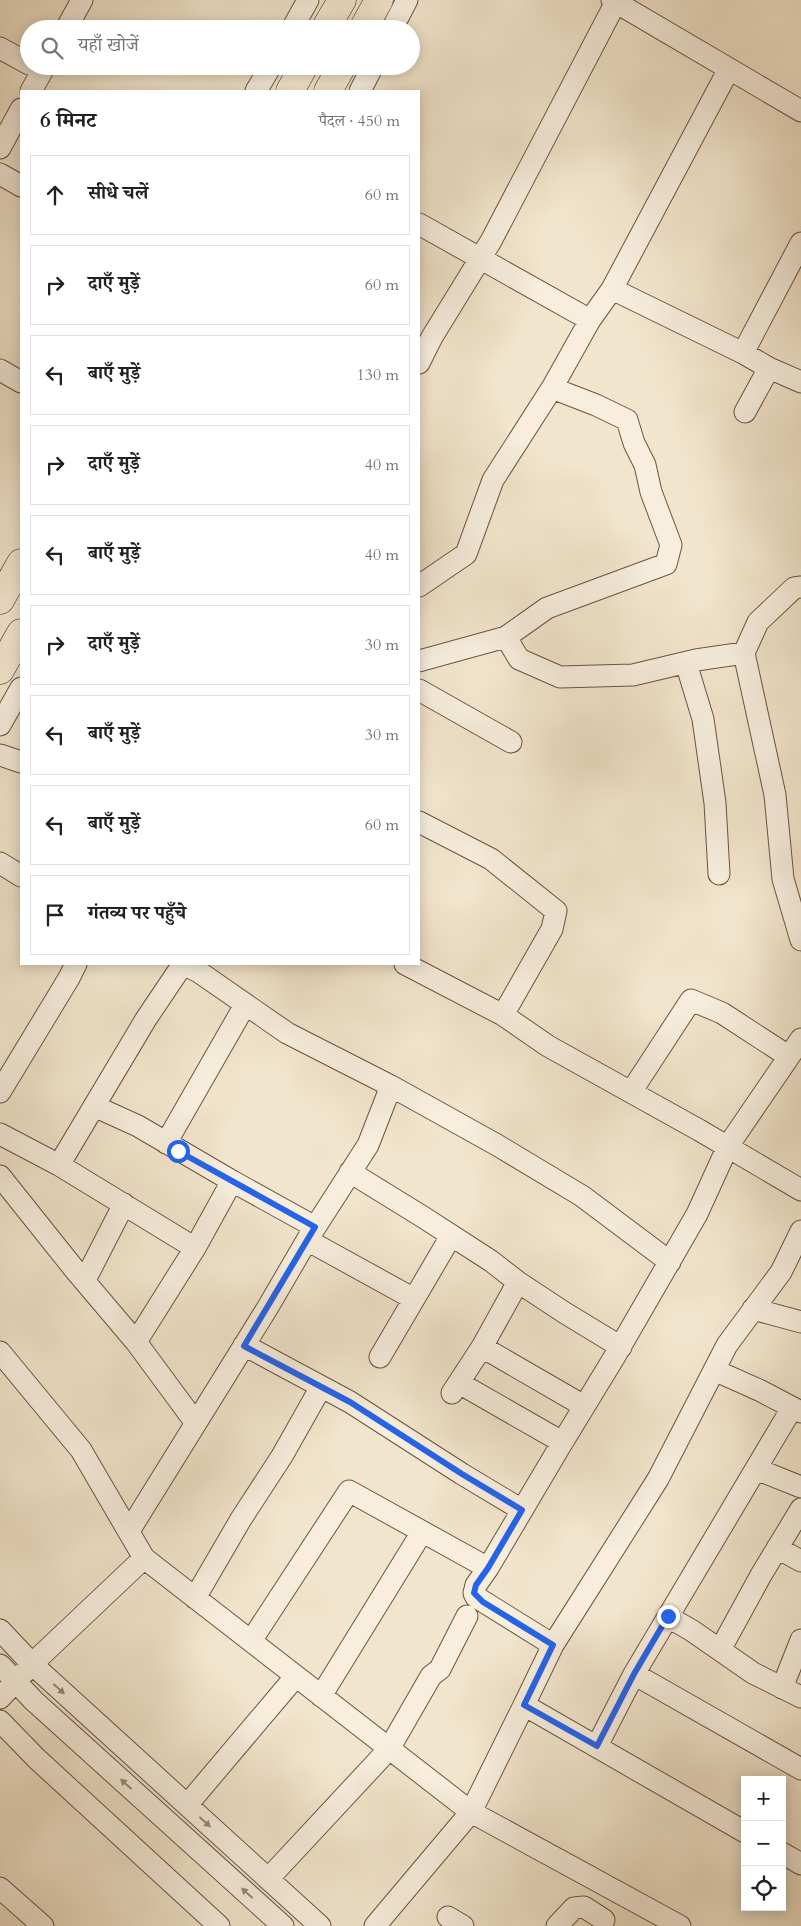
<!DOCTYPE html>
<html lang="hi">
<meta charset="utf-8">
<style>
body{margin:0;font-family:Cardo,"Noto Serif Devanagari",serif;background:#f2f2f2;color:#202124}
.controls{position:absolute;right:15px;bottom:15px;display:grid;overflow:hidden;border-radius:0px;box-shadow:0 2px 12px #0003}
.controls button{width:45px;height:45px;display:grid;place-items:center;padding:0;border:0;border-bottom:1px solid #e0e0e0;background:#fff;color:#202124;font:25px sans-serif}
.stop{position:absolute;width:15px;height:15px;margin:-11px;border:4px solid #2563eb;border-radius:50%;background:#fff}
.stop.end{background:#2563eb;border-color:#fff;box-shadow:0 1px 5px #0008}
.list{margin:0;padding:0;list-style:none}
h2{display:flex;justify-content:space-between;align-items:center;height:65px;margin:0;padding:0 20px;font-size:21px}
h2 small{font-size:16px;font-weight:400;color:#757577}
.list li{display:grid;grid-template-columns:32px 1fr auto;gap:15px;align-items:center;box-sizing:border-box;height:80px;margin:0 10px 10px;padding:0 10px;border:1px solid #e0e0e0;border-radius:0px}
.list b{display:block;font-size:19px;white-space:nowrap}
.list em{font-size:16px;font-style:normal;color:#757577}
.icon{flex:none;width:28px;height:28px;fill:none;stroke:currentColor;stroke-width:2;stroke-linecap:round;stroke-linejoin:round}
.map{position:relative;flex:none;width:801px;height:1926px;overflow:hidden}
.search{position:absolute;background:#fff;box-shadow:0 2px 12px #0003;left:20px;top:20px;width:400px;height:55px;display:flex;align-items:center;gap:12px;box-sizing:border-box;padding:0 18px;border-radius:28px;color:#757577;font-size:19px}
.panel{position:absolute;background:#fff;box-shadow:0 2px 12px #0003;left:20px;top:90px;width:400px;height:875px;border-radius:0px}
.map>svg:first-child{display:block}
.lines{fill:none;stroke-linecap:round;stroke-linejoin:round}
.minor-casing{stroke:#6b5440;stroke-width:23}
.highway-casing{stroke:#3e2311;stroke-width:29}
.minor{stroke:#f7eede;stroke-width:21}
.highway{stroke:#f2e5cd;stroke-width:28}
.oneway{fill:#9a8878}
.route{stroke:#2563eb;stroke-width:6}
</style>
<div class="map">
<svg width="801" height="1926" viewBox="0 0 801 1926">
<rect width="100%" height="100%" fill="#f2e5cd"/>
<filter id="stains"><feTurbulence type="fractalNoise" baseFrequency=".004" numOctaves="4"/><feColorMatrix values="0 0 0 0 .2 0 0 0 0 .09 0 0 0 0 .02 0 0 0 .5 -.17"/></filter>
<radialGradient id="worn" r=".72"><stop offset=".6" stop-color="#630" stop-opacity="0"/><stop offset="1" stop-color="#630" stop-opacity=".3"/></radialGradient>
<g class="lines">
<g class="minor-casing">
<path id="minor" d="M 612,0 L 801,111
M 66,29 L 82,0
M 292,29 L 308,0
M 392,29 L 407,0
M 0,48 L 29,64
M 31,91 L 45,66
M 256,91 L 271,66
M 360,91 L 373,66
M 0,148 L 21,109
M 0,174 L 21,186
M 419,224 L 590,320
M 612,289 L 743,353 L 769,368
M 743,353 L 801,243
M 419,363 L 432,337 L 491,241 L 617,0
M 0,370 L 21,382
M 745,412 L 769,368 L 801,382
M 419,586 L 466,554 L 493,480 L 552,388 L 590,320 L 612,289 L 729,69
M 801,587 L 794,588 L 758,622 L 744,653 L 775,795 L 783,879 L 801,940
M 506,637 L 519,659 L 560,677 L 633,675 L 696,660 L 744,653
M 419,661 L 506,637 L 547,608 L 666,564 L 671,545 L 651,492 L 645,465 L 634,443 L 627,420 L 596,405 L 552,388
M 686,663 L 703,719 L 715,803 L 719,874
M 419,690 L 511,742
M 0,725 L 21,688
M 0,755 L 21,762
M 419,822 L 491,859 L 556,911 L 552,929 L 503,1015
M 0,863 L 21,876
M 405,964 L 503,1015 L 548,1046 L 699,1130 L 801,1190
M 391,1086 L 497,1145 L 582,1196 L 670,1262
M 0,1092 L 69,978 L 76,964
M 631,1092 L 691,1000 L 722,1013 L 788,1056
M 94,1106 L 138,1126 L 232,1181 L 195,1248 L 136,1342
M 0,1134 L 59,1165 L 195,1248
M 166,1143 L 245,1005
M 59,1165 L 146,1019 L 183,964
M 350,1172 L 423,1217 L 491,1261 L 518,1282 L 565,1313 L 621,1347
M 0,1176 L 75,1270 L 136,1342 L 195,1422
M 232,1181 L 315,1227
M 307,1240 L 414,1299
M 85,1280 L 124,1204
M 518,1282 L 482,1347 L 584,1406
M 753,1309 L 801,1322
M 244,1345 L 350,1402 L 462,1474 L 522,1510
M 0,1352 L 81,1450 L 144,1558 L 32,1664 L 0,1698
M 380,1357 L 451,1236
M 714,1370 L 761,1391 L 801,1412
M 459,1383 L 562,1442
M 452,1393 L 482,1347
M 756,1469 L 801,1487
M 129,1531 L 268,1307 L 307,1240 L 368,1145 L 391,1086 L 287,1033 L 199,972 L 183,964
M 777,1548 L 801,1561
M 144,1558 L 471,1812 L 680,1926
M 195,1598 L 241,1519 L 282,1456 L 321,1387
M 668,1617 L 691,1630 L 753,1673 L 801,1697
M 0,1630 L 32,1664 L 320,1926
M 251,1641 L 349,1491 L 488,1568
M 553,1645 L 476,1597 L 474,1593 L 476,1585 L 488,1568 L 559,1448 L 615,1356 L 697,1214 L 728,1146 L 801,1039
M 720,1650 L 761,1575 L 801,1509
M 0,1665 L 34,1701 L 283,1926
M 634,1674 L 801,1769
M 782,1688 L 801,1640
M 321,1696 L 422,1532
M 0,1721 L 37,1759 L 219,1926
M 597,1746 L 634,1674 L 792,1408
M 187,1805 L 296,1676
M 745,1832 L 524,1705 L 553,1645 L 658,1479 L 727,1345 L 781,1272 L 801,1231
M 782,1853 L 801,1864
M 268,1879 L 389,1749 L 431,1676 L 440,1669 L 467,1616
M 0,1888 L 43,1926
M 448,1917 L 463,1926
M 375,1926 L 471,1812 L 524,1705
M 557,1926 L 574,1908 L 584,1907 L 604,1920"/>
</g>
<g class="highway-casing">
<path id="highway" d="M 325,29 L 342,0
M 363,29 L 379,0
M 290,91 L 304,66
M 328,91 L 342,66
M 0,600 L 21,563
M 0,670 L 21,633"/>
</g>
<use href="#minor" class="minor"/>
<use href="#highway" class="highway"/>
</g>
<defs><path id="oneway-solid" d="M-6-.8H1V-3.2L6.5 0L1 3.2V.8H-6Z" transform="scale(1.25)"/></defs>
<g class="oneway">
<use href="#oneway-solid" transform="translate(59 1689) rotate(42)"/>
<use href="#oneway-solid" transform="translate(126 1784) rotate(-138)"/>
<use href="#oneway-solid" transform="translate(205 1822) rotate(42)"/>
<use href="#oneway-solid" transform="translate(247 1893) rotate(-138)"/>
</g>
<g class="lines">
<path class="route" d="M 178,1151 L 315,1227 L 244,1346 L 350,1402 L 462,1474 L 522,1510 L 488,1568 L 476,1585 L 474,1593 L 483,1602 L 553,1645 L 524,1705 L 597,1746 L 634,1674 L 668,1616"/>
</g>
<rect width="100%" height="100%" filter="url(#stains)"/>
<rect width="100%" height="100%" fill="url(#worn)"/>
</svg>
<div class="controls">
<button>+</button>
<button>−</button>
<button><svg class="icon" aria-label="locate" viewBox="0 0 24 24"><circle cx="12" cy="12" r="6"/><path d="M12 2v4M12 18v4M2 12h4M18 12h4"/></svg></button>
</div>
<div class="stop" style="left:178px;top:1151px"></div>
<div class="stop end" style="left:668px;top:1616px"></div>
<div class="search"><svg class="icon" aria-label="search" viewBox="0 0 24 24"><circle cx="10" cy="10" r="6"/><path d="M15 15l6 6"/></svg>यहाँ खोजें</div>
<section class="panel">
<h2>6 मिनट<small>पैदल · 450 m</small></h2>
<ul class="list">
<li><svg class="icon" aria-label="ahead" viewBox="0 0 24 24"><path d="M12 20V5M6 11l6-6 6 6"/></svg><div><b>सीधे चलें</b></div><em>60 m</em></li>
<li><svg class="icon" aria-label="right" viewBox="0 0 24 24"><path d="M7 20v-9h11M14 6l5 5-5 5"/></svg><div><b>दाएँ मुड़ें</b></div><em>60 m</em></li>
<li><svg class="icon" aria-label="left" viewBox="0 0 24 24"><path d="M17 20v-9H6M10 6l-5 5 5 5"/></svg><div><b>बाएँ मुड़ें</b></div><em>130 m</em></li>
<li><svg class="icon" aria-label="right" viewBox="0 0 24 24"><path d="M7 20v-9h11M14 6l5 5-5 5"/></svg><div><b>दाएँ मुड़ें</b></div><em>40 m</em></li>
<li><svg class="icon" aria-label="left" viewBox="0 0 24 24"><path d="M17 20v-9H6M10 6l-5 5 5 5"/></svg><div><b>बाएँ मुड़ें</b></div><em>40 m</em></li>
<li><svg class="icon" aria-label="right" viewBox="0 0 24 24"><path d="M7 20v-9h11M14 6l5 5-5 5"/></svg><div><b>दाएँ मुड़ें</b></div><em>30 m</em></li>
<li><svg class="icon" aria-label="left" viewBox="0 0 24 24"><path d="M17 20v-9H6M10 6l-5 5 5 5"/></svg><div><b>बाएँ मुड़ें</b></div><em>30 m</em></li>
<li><svg class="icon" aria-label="left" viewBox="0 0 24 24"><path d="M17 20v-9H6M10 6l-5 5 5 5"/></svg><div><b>बाएँ मुड़ें</b></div><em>60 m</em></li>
<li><svg class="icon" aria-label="arrive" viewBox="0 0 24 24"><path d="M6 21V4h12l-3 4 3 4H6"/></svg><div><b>गंतव्य पर पहुँचे</b></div></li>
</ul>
</section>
</div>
